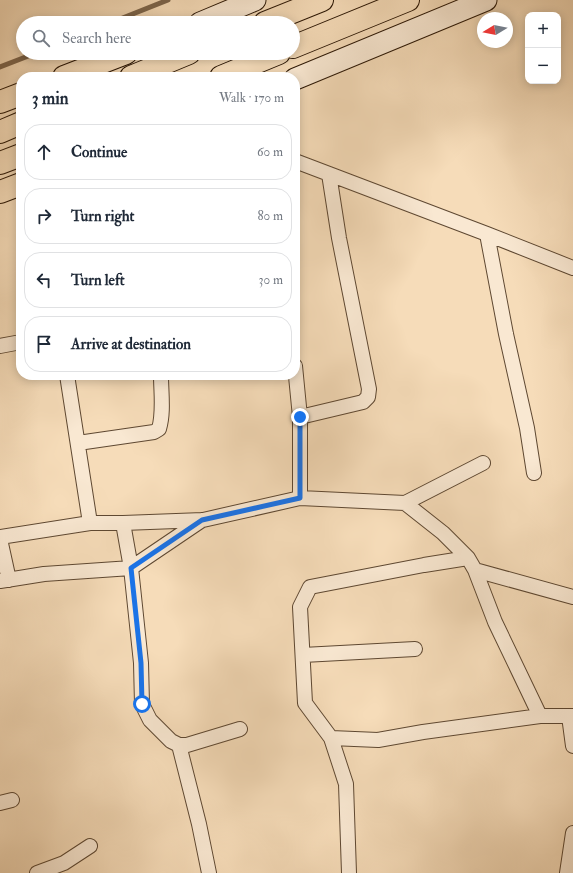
<!DOCTYPE html>
<meta charset="utf-8">
<style>
body{margin:0;font-family:"IM FELL Double Pica",serif;background:#f2f2f3;color:#1f2937}
.controls{position:absolute;right:12px;top:12px;display:grid;overflow:hidden;border-radius:8px;box-shadow:0 2px 10px #0003}
.controls button{width:36px;height:36px;display:grid;place-items:center;padding:0;border:0;border-bottom:1px solid #e0e1e3;background:#fff;color:#1f2937;font:20px sans-serif}
.compass{position:absolute;left:477px;top:12px;width:36px;height:36px;border-radius:50%;background:#fff;box-shadow:0 2px 10px #0003;rotate:260deg}
.stop{position:absolute;width:12px;height:12px;margin:-9px;border:3px solid #1a73e8;border-radius:50%;background:#fff}
.stop.end{background:#1a73e8;border-color:#fff;box-shadow:0 1px 4px #0008}
.list{margin:0;padding:0;list-style:none}
h2{display:flex;justify-content:space-between;align-items:center;height:52px;margin:0;padding:0 16px;font-size:17px}
h2 small{font-size:13px;font-weight:400;color:#747a83}
.list li{display:grid;grid-template-columns:26px 1fr auto;gap:12px;align-items:center;box-sizing:border-box;height:56px;margin:0 8px 8px;padding:0 8px;border:1px solid #e0e1e3;border-radius:16px}
.list b{display:block;font-size:15px;white-space:nowrap}
.list em{font-size:13px;font-style:normal;color:#747a83}
.icon{flex:none;width:22px;height:22px;fill:none;stroke:currentColor;stroke-width:2;stroke-linecap:round;stroke-linejoin:round}
.map{position:relative;flex:none;width:573px;height:873px;overflow:hidden}
.search{position:absolute;background:#fff;box-shadow:0 2px 10px #0003;left:16px;top:16px;width:284px;height:44px;display:flex;align-items:center;gap:10px;box-sizing:border-box;padding:0 14px;border-radius:22px;color:#747a83;font-size:15px}
.panel{position:absolute;background:#fff;box-shadow:0 2px 10px #0003;left:16px;top:72px;width:284px;height:308px;border-radius:16px}
.map>svg:first-child{display:block}
.lines{fill:none;stroke-linecap:round;stroke-linejoin:round}
.stream{stroke:#7c654c;stroke-width:5}
.street-casing{stroke:#5e4832;stroke-width:16}
.secondary-casing{stroke:#2c1705;stroke-width:23}
.highway-casing{stroke:#2c1705;stroke-width:24}
.street{stroke:#f9e8d2;stroke-width:14}
.secondary{stroke:#f9e8d2;stroke-width:21}
.highway{stroke:#f6dcb9;stroke-width:22}
.route{stroke:#1a73e8;stroke-width:5}
</style>
<div class="map">
<svg width="573" height="873" viewBox="0 0 573 873">
<rect width="100%" height="100%" fill="#f6dcb9"/>
<filter id="stains"><feTurbulence type="fractalNoise" baseFrequency=".005" numOctaves="4"/><feColorMatrix values="0 0 0 0 .2 0 0 0 0 .09 0 0 0 0 .02 0 0 0 .5 -.17"/></filter>
<radialGradient id="worn" r=".72"><stop offset=".6" stop-color="#630" stop-opacity="0"/><stop offset="1" stop-color="#630" stop-opacity=".3"/></radialGradient>
<g class="lines">
<path class="stream" d="M 110,23 L 168,0
M 0,67 L 36,53"/>
<g class="street-casing">
<path id="street" d="M 295,161 L 487,234 L 573,268
M 487,234 L 506,334 L 527,428 L 534,473
M 0,346 L 21,342
M 295,366 L 300,417 L 300,498
M 67,375 L 90,523
M 300,417 L 363,402 L 368,397 L 369,389 L 339,238 L 329,174
M 78,443 L 154,432 L 159,429 C 164,412 161,393 161,375
M 405,503 L 483,463
M 123,523 L 131,568 L 141,663 L 142,704 L 150,720 L 171,741 L 179,745 L 187,745 L 240,729
M 0,537 L 90,523 L 123,523 L 203,520 L 300,498 L 405,503 L 443,533 L 468,558 L 475,570 L 495,622 L 540,716
M 0,539 L 9,580
M 475,570 L 573,597
M 0,581 L 44,574 L 131,568 L 202,520
M 303,655 L 415,649
M 569,716 L 573,746
M 331,738 L 378,740 L 423,732 L 540,716 L 573,716
M 179,745 L 199,824 L 209,873
M 0,803 L 12,800
M 37,873 L 64,863 L 90,846
M 349,873 L 346,784 L 331,738 L 305,703 L 300,607 L 310,587 L 424,565 L 468,558
M 567,873 L 573,833"/>
</g>
<g class="secondary-casing">
<path id="secondary" d="M 200,23 L 255,0
M 295,79 L 486,0"/>
</g>
<g class="highway-casing">
<path id="highway" d="M 265,23 L 322,0
M 293,47 L 408,0
M 64,77 L 126,53
M 131,77 L 189,53
M 221,77 L 279,53
M 0,102 L 21,94
M 0,132 L 21,123
M 0,163 L 21,155
M 0,192 L 21,184"/>
</g>
<use href="#street" class="street"/>
<use href="#secondary" class="secondary"/>
<use href="#highway" class="highway"/>
</g>
<g class="lines">
<path class="route" d="M 142,704 L 141,663 L 131,568 L 202,520 L 300,498 L 300,417"/>
</g>
<rect width="100%" height="100%" filter="url(#stains)"/>
<rect width="100%" height="100%" fill="url(#worn)"/>
</svg>
<div class="controls">
<button>+</button>
<button>−</button>
</div>
<svg class="compass" viewBox="-18 -18 36 36"><path d="M0-13l5 13h-10z" fill="#e53935"/><path d="M0 13l5-13h-10z" fill="#747a83"/></svg>
<div class="stop" style="left:142px;top:704px"></div>
<div class="stop end" style="left:300px;top:417px"></div>
<div class="search"><svg class="icon" aria-label="search" viewBox="0 0 24 24"><circle cx="10" cy="10" r="6"/><path d="M15 15l6 6"/></svg>Search here</div>
<section class="panel">
<h2>3 min<small>Walk · 170 m</small></h2>
<ul class="list">
<li><svg class="icon" aria-label="ahead" viewBox="0 0 24 24"><path d="M12 20V5M6 11l6-6 6 6"/></svg><div><b>Continue</b></div><em>60 m</em></li>
<li><svg class="icon" aria-label="right" viewBox="0 0 24 24"><path d="M7 20v-9h11M14 6l5 5-5 5"/></svg><div><b>Turn right</b></div><em>80 m</em></li>
<li><svg class="icon" aria-label="left" viewBox="0 0 24 24"><path d="M17 20v-9H6M10 6l-5 5 5 5"/></svg><div><b>Turn left</b></div><em>30 m</em></li>
<li><svg class="icon" aria-label="arrive" viewBox="0 0 24 24"><path d="M6 21V4h12l-3 4 3 4H6"/></svg><div><b>Arrive at destination</b></div></li>
</ul>
</section>
</div>
